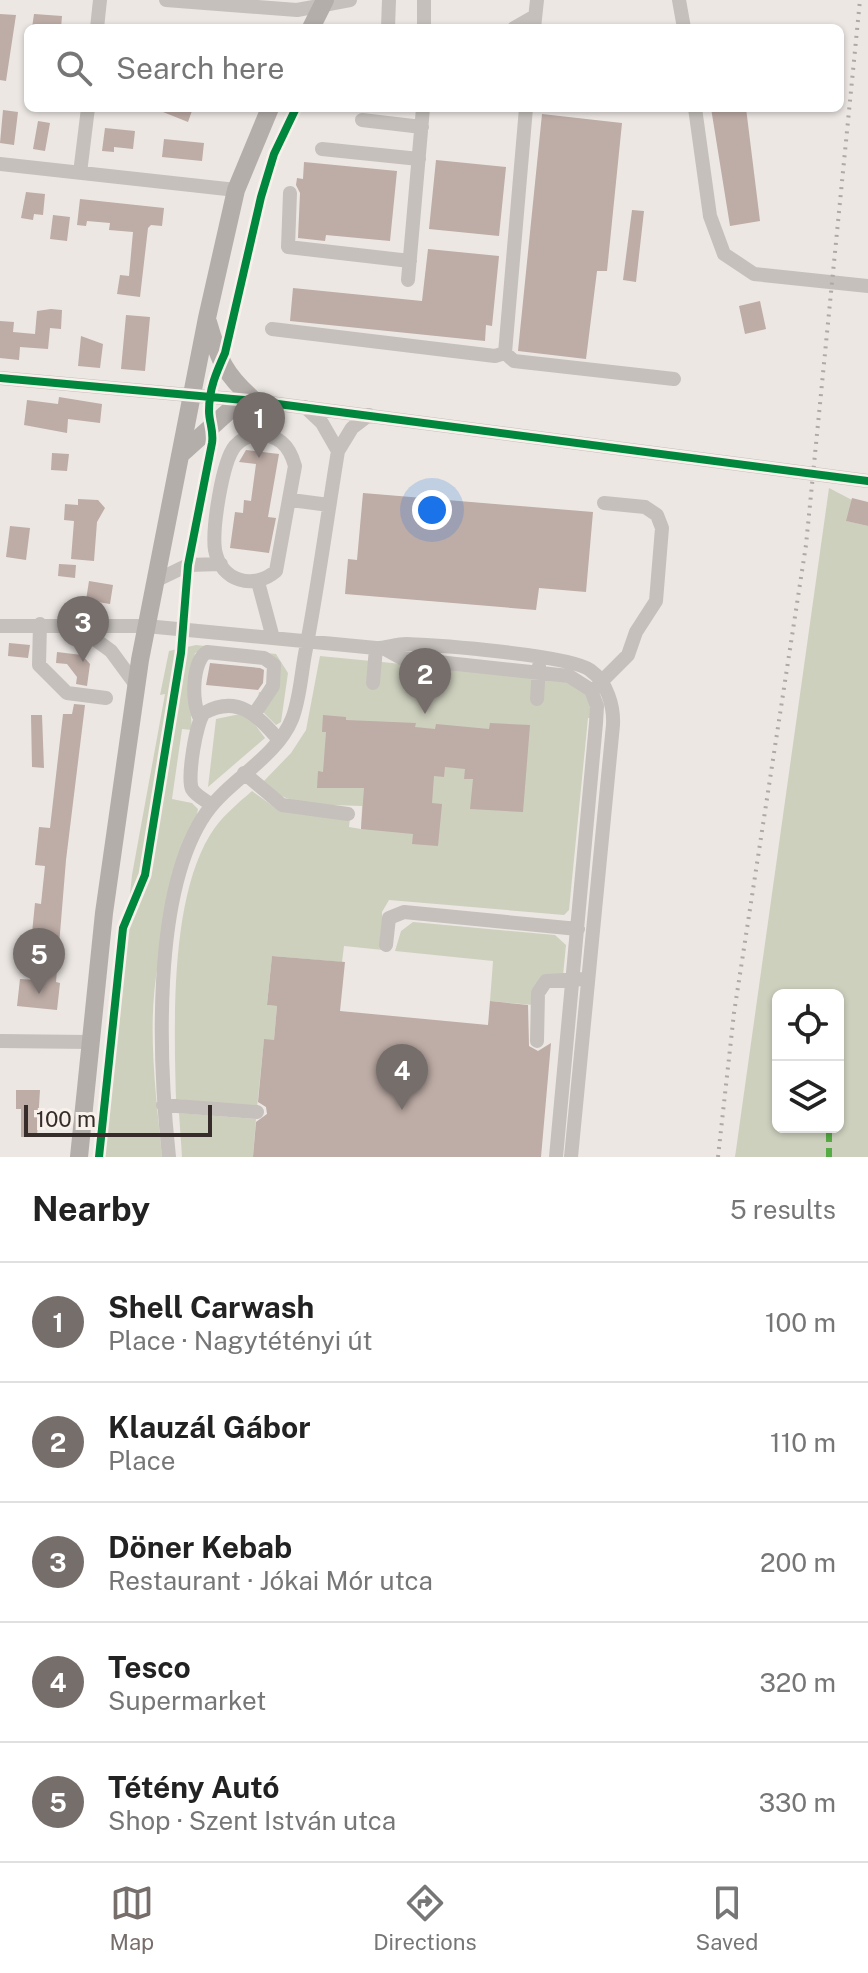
<!DOCTYPE html>
<meta charset="utf-8">
<style>
body{margin:0;font-family:"Public Sans",sans-serif;background:#f2f2f2;color:#222}
.controls{position:absolute;right:24px;bottom:24px;display:grid;overflow:hidden;border-radius:12px;box-shadow:0 2px 6px #0004}
.controls button{width:72px;height:72px;display:grid;place-items:center;padding:0;border:0;border-bottom:2px solid #e0e0e0;background:#fff;color:#222;font:40px sans-serif}
.scale{position:absolute;left:24px;bottom:20px;width:188px;box-sizing:border-box;padding-left:8px;border:4px solid #362d2a;border-top:0;font-size:22px;line-height:28px;white-space:nowrap;color:#362d2a;-webkit-text-stroke:6px #f8f1eb;paint-order:stroke}
.you{position:absolute;left:432px;top:510px;width:28px;height:28px;margin:-20px;border:6px solid #fff;border-radius:50%;background:#1a73e8;box-shadow:0 0 0 12px #1a73e833}
.badge{display:grid;place-items:center;width:52px;height:52px;border-radius:50%;background:#766e6b;color:#fff;font-size:26px;font-weight:700}
.pin{position:absolute;translate:-50% -66px;filter:drop-shadow(0 2px 4px #0008)}
.pin::after{content:'';position:absolute;top:42px;width:28px;height:24px;background:inherit;clip-path:polygon(0 0,100% 0,50% 100%)}
.list{margin:0;padding:0;list-style:none}
h2{display:flex;justify-content:space-between;align-items:center;height:104px;margin:0;padding:0 32px;font-size:34px}
h2 small{font-size:26px;font-weight:400;color:#767676}
.list li{display:grid;grid-template-columns:52px 1fr auto;gap:24px;align-items:center;box-sizing:border-box;height:120px;padding:0 32px;border-top:2px solid #e0e0e0}
.list b{display:block;font-size:30px;white-space:nowrap}
.list p{margin:0;font-size:26px;white-space:nowrap;color:#767676}
.list em{font-size:26px;font-style:normal;color:#767676}
.icon{flex:none;width:44px;height:44px;fill:none;stroke:currentColor;stroke-width:2;stroke-linecap:round;stroke-linejoin:round}
.map{position:relative;flex:none;width:868px;height:1157px;overflow:hidden}
.search{position:absolute;background:#fff;box-shadow:0 2px 6px #0004;left:24px;right:24px;top:24px;height:88px;display:flex;align-items:center;gap:20px;box-sizing:border-box;padding:0 28px;border-radius:12px;color:#767676;font-size:30px}
.sheet{height:704px;background:#fff}
nav{display:flex;justify-content:space-around;align-items:center;box-sizing:border-box;height:112px;border-top:2px solid #e0e0e0;background:#fff;font-size:22px;color:#767676}
nav a{display:grid;justify-items:center;gap:4px}
nav .on{color:#766e6b}
.map>svg:first-child{display:block}
.green{fill:#ced0be;fill-rule:evenodd}
.building{fill:#beaca6}
.lines{fill:none;stroke-linecap:round;stroke-linejoin:round}
.minor{stroke:#c5c0bc;stroke-width:14}
.major{stroke:#b4aeab;stroke-width:18}
.rail{stroke:#ada9a6;stroke-width:4;stroke-dasharray:2 6;stroke-linecap:butt}
.minor-bridge{stroke:#c5c0bc;stroke-width:14}
.quiet{stroke:#55ab44;stroke-width:6;stroke-dasharray:12 6;stroke-linecap:butt}
.cycleway-casing{stroke:#f8f1eb;stroke-width:13}
.cycleway{stroke:#00873e;stroke-width:8}
</style>
<div class="map">
<svg width="868" height="1157" viewBox="0 0 868 1157">
<rect width="100%" height="100%" fill="#ece7e3"/>
<path class="green" d="M 829,488 L 852,500 L 847,521 L 868,526 L 868,1157 L 735,1157 ZM 778,995 L 838,995 L 838,1127 L 778,1127 Z
M 196,645 L 276,654 L 288,673 L 281,722 L 276,725 L 257,706 L 259,692 L 266,693 L 270,662 L 206,650 L 195,653 L 189,686 L 192,730 L 182,729 L 172,799 L 192,803 L 198,809 C 190,860 170,909 159,959 C 146,1023 156,1093 162,1157 L 102,1157 L 132,875 L 165,694 L 160,695 L 169,651 Z
M 320,656 L 567,680 L 589,696 L 591,718 L 588,718 L 569,910 L 564,915 L 389,900 L 382,912 L 383,950 L 344,946 L 342,962 L 272,956 L 267,1005 L 277,1006 L 274,1040 L 264,1040 L 257,1108 L 176,1099 C 174,1023 170,901 210,835 C 221,817 237,804 252,791 L 277,809 L 350,818 L 349,827 L 361,829 L 362,806 C 320,804 296,809 261,784 L 291,753 L 306,730 Z
M 240,714 L 250,718 L 265,738 L 208,787 L 216,719 Z
M 413,922 L 555,935 L 566,945 L 563,976 L 557,976 L 533,1005 L 490,1001 L 493,961 L 395,951 L 401,931 Z
M 179,1113 L 256,1119 L 253,1157 L 182,1157 Z"/>
<path class="building" d="M 0,14 L 16,15 L 6,81 L 0,80 Z
M 34,14 L 62,16 L 61,28 L 32,28 Z
M 153,108 L 193,108 L 188,122 Z
M 711,108 L 746,108 L 760,221 L 730,226 Z
M 3,110 L 18,112 L 14,145 L 0,143 Z
M 542,114 L 622,123 L 607,271 L 597,271 L 586,359 L 518,351 Z
M 38,121 L 50,123 L 45,151 L 33,149 Z
M 105,128 L 135,131 L 133,149 L 114,147 L 114,152 L 102,151 Z
M 164,139 L 204,143 L 202,161 L 162,157 Z
M 436,160 L 506,167 L 499,236 L 429,229 Z
M 304,162 L 397,171 L 390,241 L 326,235 L 325,241 L 298,238 L 300,193 L 296,185 L 297,178 L 303,179 Z
M 26,192 L 45,194 L 43,215 L 34,214 L 33,220 L 21,218 Z
M 80,199 L 164,208 L 162,226 L 151,225 L 148,228 L 140,297 L 117,294 L 120,275 L 129,276 L 133,232 L 109,230 L 110,223 L 87,221 L 86,226 L 77,225 Z
M 632,210 L 644,211 L 636,282 L 623,280 Z
M 53,215 L 70,217 L 67,241 L 50,239 Z
M 428,249 L 499,256 L 492,326 L 486,325 L 485,341 L 290,321 L 293,288 L 422,301 Z
M 760,301 L 766,329 L 745,334 L 739,306 Z
M 51,309 L 62,310 L 61,329 L 50,328 L 48,349 L 20,347 L 19,360 L 0,358 L 0,321 L 14,322 L 13,332 L 35,334 L 37,311 Z
M 126,315 L 150,317 L 145,371 L 121,369 Z
M 81,336 L 103,344 L 100,368 L 78,366 Z
M 59,397 L 102,404 L 100,423 L 68,419 L 67,433 L 24,425 L 27,400 L 58,404 Z
M 246,450 L 279,454 L 268,517 L 276,518 L 269,553 L 230,548 L 235,512 L 243,513 L 244,500 L 251,501 L 256,464 L 239,462 Z
M 52,453 L 69,454 L 67,471 L 51,470 Z
M 363,493 L 593,512 L 586,592 L 539,588 L 536,610 L 345,594 L 348,559 L 357,560 Z
M 852,498 L 868,502 L 868,526 L 846,521 Z
M 78,499 L 98,500 L 105,508 L 97,522 L 94,561 L 71,559 L 74,521 L 64,520 L 65,504 L 78,505 Z
M 10,526 L 30,528 L 26,560 L 6,557 Z
M 59,564 L 76,565 L 75,578 L 58,576 Z
M 89,581 L 113,585 L 110,604 L 86,600 Z
M 9,643 L 30,645 L 28,658 L 8,656 Z
M 57,652 L 82,655 L 90,664 L 87,686 L 76,684 L 77,677 L 67,664 L 56,663 Z
M 210,663 L 260,668 L 264,670 L 263,683 L 258,690 L 206,685 Z
M 74,704 L 85,705 L 66,860 L 56,982 L 60,983 L 57,1010 L 17,1006 L 20,979 L 36,980 L 42,934 L 32,933 L 35,903 L 41,904 L 45,866 L 35,865 L 39,827 L 50,828 L 63,714 L 72,714 Z
M 31,715 L 42,715 L 44,768 L 32,767 Z
M 323,715 L 346,717 L 346,720 L 416,723 L 415,727 L 435,729 L 436,724 L 489,729 L 490,723 L 530,725 L 523,812 L 470,809 L 473,779 L 464,779 L 465,769 L 445,767 L 444,777 L 434,776 L 432,803 L 442,804 L 438,846 L 412,844 L 413,834 L 361,829 L 364,788 L 317,788 L 318,771 L 323,772 L 326,732 L 322,732 Z
M 272,956 L 345,962 L 340,1011 L 488,1025 L 490,1001 L 528,1005 L 529,1046 L 538,1051 L 551,1043 L 541,1157 L 253,1157 L 256,1122 L 267,1114 L 266,1107 L 258,1102 L 264,1039 L 274,1040 L 277,1006 L 267,1005 Z
M 16,1090 L 40,1090 L 37,1137 L 21,1137 L 21,1109 L 16,1109 Z"/>
<g class="lines">
<path class="minor" d="M 166,0 L 297,10 L 350,0
M 679,0 L 684,28
M 97,28 L 100,0
M 388,28 L 389,0
M 424,28 L 424,0
M 514,28 L 535,16
M 534,28 L 537,0
M 526,108 L 505,353 L 514,361 L 674,379
M 695,108 L 710,216 L 724,254 L 754,274 L 868,286
M 362,120 L 422,127
M 322,149 L 419,159
M 0,164 L 236,190
M 80,173 L 88,108
M 290,193 L 288,247 L 410,261
M 408,280 L 423,108
M 272,329 L 495,356 L 505,353
M 0,378 L 255,401 L 669,455
M 305,407 L 322,423 L 338,451
M 256,434 C 278,435 289,444 295,466 L 276,571 C 254,590 221,582 215,550 C 212,529 222,462 235,446 C 241,439 247,437 256,434 Z
M 291,500 L 329,505
M 155,581 L 188,565 L 221,564
M 258,582 L 273,638
M 40,624 L 39,665 L 67,693 L 106,698
M 0,626 L 146,626 L 376,648 C 386,648 396,644 406,644 C 437,645 570,655 590,670 C 607,682 614,706 613,725 L 571,1157
M 78,627 L 111,651 L 136,685
M 383,648 L 401,658 L 569,676 L 591,690
M 373,683 L 376,648
M 595,688 L 628,655 L 636,632 L 656,601 L 662,528 L 657,515 L 645,507 L 604,503
M 537,699 L 539,666
M 200,718 C 191,703 192,661 207,652 L 264,658 L 274,665 L 273,686 L 255,713
M 244,773 L 282,805 L 348,814
M 212,805 C 205,800 196,796 192,789 C 187,778 196,722 204,713 C 238,694 258,716 279,740
M 386,945 L 389,918 L 404,912 L 578,929
M 0,1041 L 90,1042
M 537,1041 L 538,993 L 546,981 L 583,979
M 163,1105 L 257,1112
M 169,1157 C 159,1064 151,892 206,813 C 230,779 276,758 292,719 C 300,699 301,675 305,654 C 318,587 327,518 338,451 L 352,428 L 369,415
M 556,1157 L 596,723 L 597,706 L 591,690"/>
<path class="major" d="M 311,28 L 325,0
M 180,455 L 230,410 L 255,401 C 224,374 219,360 208,322
M 79,1157 L 104,913 L 140,660 L 207,318 L 236,190 L 270,108"/>
<path class="rail" d="M 718,1157 L 734,1013 L 806,545 L 860,0"/>
<path class="minor-bridge" d="M 669,455 L 868,481"/>
<path class="quiet" d="M 829,1130 L 829,1157"/>
<g class="cycleway-casing">
<path id="cycleway" d="M 0,378 L 255,401 L 868,481
M 99,1157 L 123,928 L 145,875 L 181,653 L 188,565 L 212,443 C 214,431 209,422 209,411 C 209,389 216,373 225,353 L 261,197 L 274,154 L 296,108"/>
</g>
<use href="#cycleway" class="cycleway"/>
</g>
</svg>
<div class="controls">
<button><svg class="icon" aria-label="locate" viewBox="0 0 24 24"><circle cx="12" cy="12" r="6"/><path d="M12 2v4M12 18v4M2 12h4M18 12h4"/></svg></button>
<button><svg class="icon" aria-label="layers" viewBox="0 0 24 24"><path d="M12 4l9 5-9 5-9-5zM3 14l9 5 9-5"/></svg></button>
</div>
<div class="scale">100 m</div>
<div class="you"></div>
<div class="pin badge" style="left:259px;top:458px">1</div>
<div class="pin badge" style="left:425px;top:714px">2</div>
<div class="pin badge" style="left:83px;top:662px">3</div>
<div class="pin badge" style="left:402px;top:1110px">4</div>
<div class="pin badge" style="left:39px;top:994px">5</div>
<div class="search"><svg class="icon" aria-label="search" viewBox="0 0 24 24"><circle cx="10" cy="10" r="6"/><path d="M15 15l6 6"/></svg>Search here</div>
</div>
<section class="sheet">
<h2>Nearby<small>5 results</small></h2>
<ul class="list">
<li><span class="badge">1</span><div><b>Shell Carwash</b><p>Place · Nagytétényi út</p></div><em>100 m</em></li>
<li><span class="badge">2</span><div><b>Klauzál Gábor</b><p>Place</p></div><em>110 m</em></li>
<li><span class="badge">3</span><div><b>Döner Kebab</b><p>Restaurant · Jókai Mór utca</p></div><em>200 m</em></li>
<li><span class="badge">4</span><div><b>Tesco</b><p>Supermarket</p></div><em>320 m</em></li>
<li><span class="badge">5</span><div><b>Tétény Autó</b><p>Shop · Szent István utca</p></div><em>330 m</em></li>
</ul>
</section>
<nav>
<a class="on"><svg class="icon" aria-label="map" viewBox="0 0 24 24"><path d="M3 6l6-2 6 2 6-2v14l-6 2-6-2-6 2zM9 4v14M15 6v14"/></svg>Map</a>
<a><svg class="icon" aria-label="directions" viewBox="0 0 24 24"><path d="M12 3l9 9-9 9-9-9zM9 14v-3h6M13 9l2 2-2 2"/></svg>Directions</a>
<a><svg class="icon" aria-label="saved" viewBox="0 0 24 24"><path d="M7 4h10v16l-5-4-5 4z"/></svg>Saved</a>
</nav>
